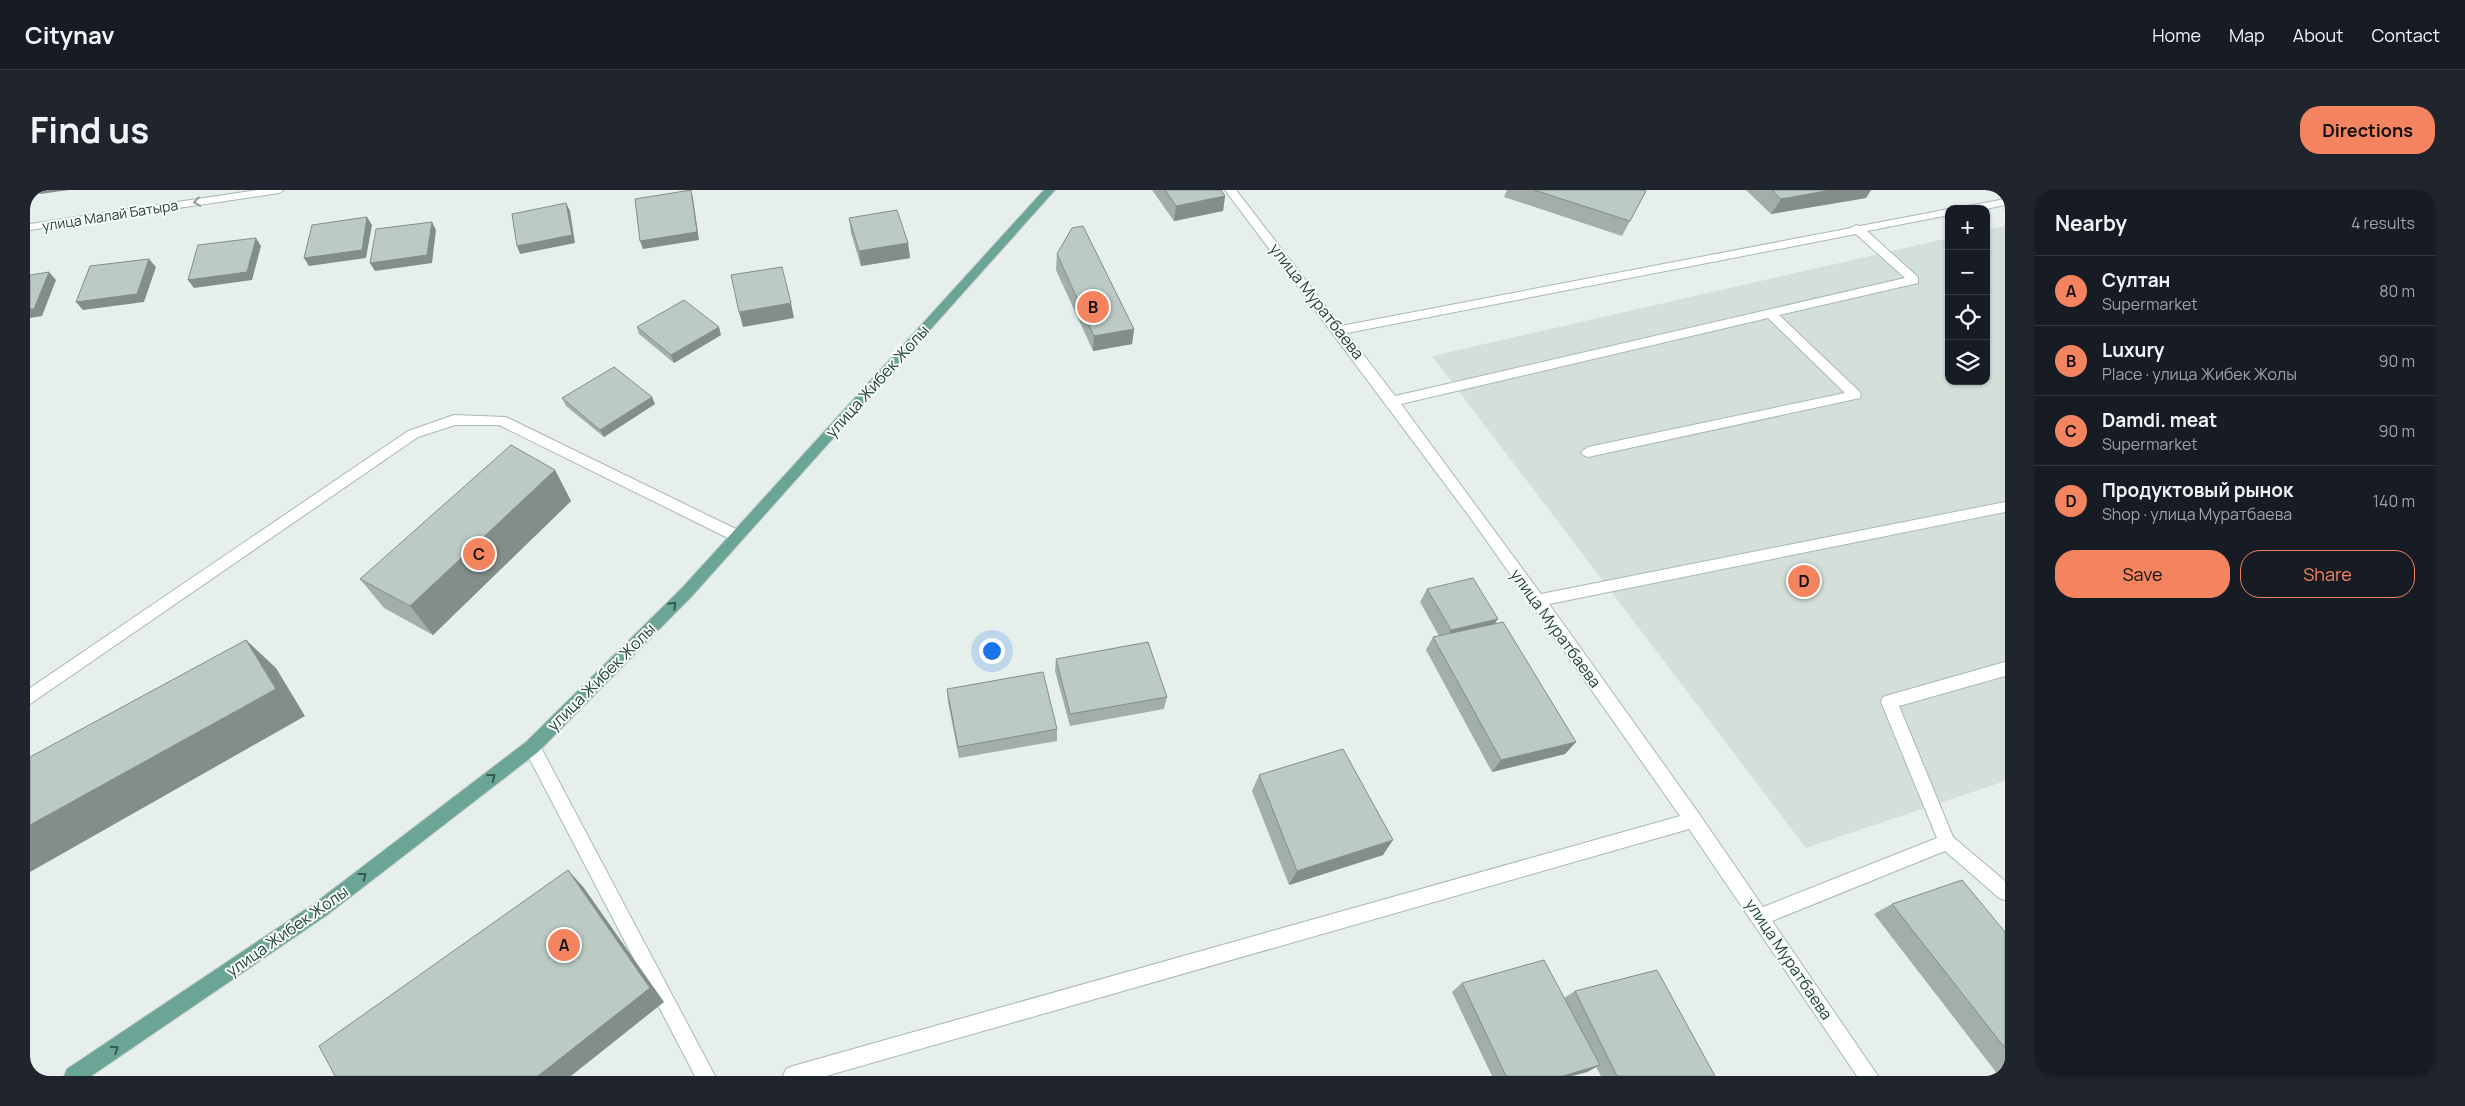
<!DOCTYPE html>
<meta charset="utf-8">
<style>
body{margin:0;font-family:Manrope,sans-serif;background:#20242c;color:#f1f3f6}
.controls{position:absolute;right:15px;top:15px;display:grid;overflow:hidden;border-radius:10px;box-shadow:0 1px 4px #0004}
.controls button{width:45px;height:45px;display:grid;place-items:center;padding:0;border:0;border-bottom:1px solid #363941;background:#171b24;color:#f1f3f6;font:25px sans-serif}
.you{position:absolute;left:961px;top:460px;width:18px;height:18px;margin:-12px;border:4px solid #fff;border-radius:50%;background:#1a73e8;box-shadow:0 0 0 8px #1a73e833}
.badge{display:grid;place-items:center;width:32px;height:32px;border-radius:50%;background:#f4845f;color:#111;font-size:16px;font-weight:700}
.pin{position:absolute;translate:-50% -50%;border:2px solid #fff;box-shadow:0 1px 5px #0006}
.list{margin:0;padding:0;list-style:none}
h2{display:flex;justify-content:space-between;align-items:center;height:65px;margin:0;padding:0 20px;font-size:21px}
h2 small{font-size:16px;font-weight:400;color:#9ea1a6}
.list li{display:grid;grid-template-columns:32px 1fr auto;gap:15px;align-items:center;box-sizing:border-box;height:70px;padding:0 20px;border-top:1px solid #363941}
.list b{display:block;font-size:19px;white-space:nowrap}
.list p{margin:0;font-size:16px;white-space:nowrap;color:#9ea1a6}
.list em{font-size:16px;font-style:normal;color:#9ea1a6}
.actions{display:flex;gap:10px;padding:15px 20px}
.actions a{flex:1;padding:11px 0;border:1px solid #f4845f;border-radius:20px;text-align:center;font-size:18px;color:#f4845f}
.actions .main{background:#f4845f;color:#111}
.icon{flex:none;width:28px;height:28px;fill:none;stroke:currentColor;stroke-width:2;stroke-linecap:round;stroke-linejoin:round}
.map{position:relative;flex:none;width:1975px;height:886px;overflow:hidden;border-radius:20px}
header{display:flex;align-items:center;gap:30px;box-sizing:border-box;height:70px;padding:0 25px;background:#171b24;border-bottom:1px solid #363941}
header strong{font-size:24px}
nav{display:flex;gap:28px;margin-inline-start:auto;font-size:18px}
.intro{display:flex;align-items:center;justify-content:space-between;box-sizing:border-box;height:120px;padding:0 30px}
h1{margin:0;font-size:35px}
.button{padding:12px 22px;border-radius:20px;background:#f4845f;color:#111;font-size:18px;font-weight:700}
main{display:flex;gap:30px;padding:0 30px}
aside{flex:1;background:#171b24;border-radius:20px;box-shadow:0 1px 4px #0004}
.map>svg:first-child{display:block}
.built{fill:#d4dfda}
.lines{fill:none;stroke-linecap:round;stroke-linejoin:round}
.minor-casing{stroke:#a8b8b2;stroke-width:2}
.major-casing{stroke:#c2cac8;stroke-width:2}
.minor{fill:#fff;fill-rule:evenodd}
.major{fill:#6aa596;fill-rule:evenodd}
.wall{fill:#a1aea9}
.shaded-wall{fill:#838d89}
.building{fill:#bbcac4;stroke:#838d89}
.oneway{stroke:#92a09c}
.oneway2{stroke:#365b51}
.labels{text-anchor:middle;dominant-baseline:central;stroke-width:4;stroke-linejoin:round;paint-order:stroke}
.far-street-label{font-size:14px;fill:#24423a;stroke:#f7fbf9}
.street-label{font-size:16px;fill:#24423a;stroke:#f7fbf9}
</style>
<header>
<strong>Citynav</strong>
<nav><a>Home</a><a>Map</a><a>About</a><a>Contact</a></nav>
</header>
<div class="intro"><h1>Find us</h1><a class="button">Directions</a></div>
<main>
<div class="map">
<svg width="1975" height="886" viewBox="0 0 1975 886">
<rect width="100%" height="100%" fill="#e6efeb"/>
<path class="built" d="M 1975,36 L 1975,591 L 1776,658 L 1402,166 L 1919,48 L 1919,191 L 1956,191 L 1956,40 Z"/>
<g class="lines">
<g class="minor-casing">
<path id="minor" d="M 227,0 L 254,0 L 249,3 L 0,40 L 0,34 Z
M 1195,0 L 1206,0 L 1311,136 L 1821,38 L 1826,35 L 1830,36 L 1919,19 L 1920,19 L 1919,25 L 1837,41 L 1888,87 L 1888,93 L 1749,125 L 1830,202 L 1831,205 L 1830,208 L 1558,267 L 1553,265 L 1551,262 L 1558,257 L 1815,203 L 1738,128 L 1371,214 L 1511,404 L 1975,312 L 1975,322 L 1519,414 L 1670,625 L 1733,717 L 1907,648 L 1851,512 L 1853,507 L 1859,505 L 1975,472 L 1975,486 L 1869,516 L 1923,647 L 1975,691 L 1975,710 L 1969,708 L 1915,661 L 1742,731 L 1848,886 L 1827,886 L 1659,639 L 796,886 L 753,886 L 756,879 L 763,876 L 1650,626 L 1442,330 ZM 1826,44 L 1875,88 L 1365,206 L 1317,143 Z
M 1975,9 L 1975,15 L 1956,19 L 1933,19 L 1938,16 Z
M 424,225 L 476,227 L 712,342 L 714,346 L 712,350 L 702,350 L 469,235 L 425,235 L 388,247 L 0,514 L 0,498 L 378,241 Z
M 502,550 L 508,552 L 685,886 L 665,886 L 496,562 L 494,557 L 496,552 Z"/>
</g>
<g class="major-casing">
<path id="major" d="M 1014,0 L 1025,0 L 662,406 L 508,562 L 297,725 L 61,886 L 34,886 L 37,879 L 285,713 L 496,552 L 652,398 Z"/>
</g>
<use href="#minor" class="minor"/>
<use href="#major" class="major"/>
</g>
<path class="wall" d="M 1122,0 L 1191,0 L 1195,6 L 1193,21 L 1144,31 Z
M 1477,0 L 1613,0 L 1616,1 L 1592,46 L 1474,7 Z
M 1716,0 L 1841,0 L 1836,8 L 1741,24 Z
M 819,28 L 878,53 L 880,68 L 831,76 L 821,43 Z
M 1027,64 L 1104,139 L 1102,154 L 1063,161 L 1026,80 Z
M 607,137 L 691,145 L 644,173 L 609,144 Z
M 532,208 L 625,214 L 574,247 L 536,216 Z
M 525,280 L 541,311 L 403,445 L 354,418 L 330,389 Z
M 1397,399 L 1465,433 L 1546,552 L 1535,564 L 1462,582 L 1396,460 L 1403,447 L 1409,446 L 1390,412 Z
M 1026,469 L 1137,507 L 1134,519 L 1040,536 L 1025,481 Z
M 917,499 L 1027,539 L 1027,551 L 929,568 L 918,512 Z
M 1229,585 L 1353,665 L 1259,695 L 1222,601 Z
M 1862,714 L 1975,742 L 1975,886 L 1969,886 L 1844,724 Z
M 1432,793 L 1534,808 L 1545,801 L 1685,886 L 1571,886 L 1566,877 L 1557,882 L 1542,886 L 1462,886 L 1422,802 Z"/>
<path class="shaded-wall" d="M 6,0 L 39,0 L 10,4 Z
M 661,0 L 663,8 L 669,50 L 613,59 L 610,51 Z
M 1801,0 L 1841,0 L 1836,8 L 1741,24 L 1751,9 Z
M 1195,6 L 1193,21 L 1144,31 L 1146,16 Z
M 536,13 L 540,21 L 545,53 L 490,64 L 487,56 Z
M 337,27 L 342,35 L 336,68 L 279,76 L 274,68 Z
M 402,32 L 406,40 L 402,73 L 345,81 L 340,73 Z
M 226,48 L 231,56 L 222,90 L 164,98 L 158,90 Z
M 878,53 L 880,68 L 831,76 L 829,61 Z
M 119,69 L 126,77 L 114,112 L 53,120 L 46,112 Z
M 19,82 L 26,90 L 12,126 L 0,128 L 0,119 Z
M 761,113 L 764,128 L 713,137 L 709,122 Z
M 689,137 L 691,145 L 644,173 L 641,165 Z
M 1104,139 L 1102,154 L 1063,161 L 1064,146 Z
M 622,207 L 625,214 L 574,247 L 570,240 Z
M 525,280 L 541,311 L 403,445 L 380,416 Z
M 1468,429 L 1459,442 L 1414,453 L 1421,440 Z
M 216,450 L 246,478 L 275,526 L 0,682 L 0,635 Z
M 1546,552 L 1535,564 L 1462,582 L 1471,570 Z
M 1363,650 L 1353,665 L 1259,695 L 1267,681 Z
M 538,680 L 554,698 L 634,812 L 541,886 L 508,886 Z
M 1570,875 L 1557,882 L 1542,886 L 1533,886 Z"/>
<path class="building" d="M 661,0 L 667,42 L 610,51 L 605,9 Z
M 1135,0 L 1191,0 L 1195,6 L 1146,16 Z
M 1504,0 L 1613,0 L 1616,1 L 1600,31 Z
M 1742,0 L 1801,0 L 1751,9 Z
M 536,13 L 542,45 L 487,56 L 482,24 Z
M 867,20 L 878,53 L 829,61 L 819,28 Z
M 337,27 L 332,60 L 274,68 L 282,35 Z
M 402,32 L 397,65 L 340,73 L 346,39 Z
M 1053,36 L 1104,139 L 1064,146 L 1027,64 L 1042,38 Z
M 226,48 L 217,82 L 158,90 L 168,55 Z
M 119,69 L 107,104 L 46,112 L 60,76 Z
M 752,77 L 761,113 L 709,122 L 701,85 Z
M 19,82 L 4,119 L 0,119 L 0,85 Z
M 654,110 L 689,137 L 641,165 L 607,137 Z
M 584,177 L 622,207 L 570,240 L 532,208 Z
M 481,255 L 525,280 L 380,416 L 330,389 Z
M 1443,388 L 1468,429 L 1421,440 L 1397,399 Z
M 1473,432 L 1546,552 L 1471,570 L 1403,447 Z
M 216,450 L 246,499 L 0,635 L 0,567 Z
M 1118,452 L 1137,507 L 1040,524 L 1026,469 Z
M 1013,482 L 1027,539 L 928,557 L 917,499 Z
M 1313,559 L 1363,650 L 1267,681 L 1229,585 Z
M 538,680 L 620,798 L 508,886 L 305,886 L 289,856 Z
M 1932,690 L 1975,742 L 1975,858 L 1862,714 Z
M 1514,770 L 1570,875 L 1533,886 L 1476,886 L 1432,793 Z
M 1627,780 L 1685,886 L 1587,886 L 1545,801 Z"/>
<defs><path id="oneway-chevron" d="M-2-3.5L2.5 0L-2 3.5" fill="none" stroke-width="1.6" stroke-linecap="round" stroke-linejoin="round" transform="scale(1.25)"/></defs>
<use class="oneway" href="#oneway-chevron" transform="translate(167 12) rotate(171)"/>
<g class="oneway2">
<use href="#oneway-chevron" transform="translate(643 415) rotate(-45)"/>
<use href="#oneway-chevron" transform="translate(462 587) rotate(-38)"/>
<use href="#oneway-chevron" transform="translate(333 686) rotate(-38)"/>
<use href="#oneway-chevron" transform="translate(85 859) rotate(-34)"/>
</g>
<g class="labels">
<g class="far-street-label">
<text transform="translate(80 25) rotate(-9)">улица Малай Батыра</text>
</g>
<g class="street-label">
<text transform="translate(1287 111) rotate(52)">улица Муратбаева</text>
<text transform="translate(847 191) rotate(-48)">улица Жибек Жолы</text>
<text transform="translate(1526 438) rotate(54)">улица Муратбаева</text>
<text transform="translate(571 487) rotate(-45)">улица Жибек Жолы</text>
<text transform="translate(257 741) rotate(-35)">улица Жибек Жолы</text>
<text transform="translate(1759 769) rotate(56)">улица Муратбаева</text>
</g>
</g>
</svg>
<div class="controls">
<button>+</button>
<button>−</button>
<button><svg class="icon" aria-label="locate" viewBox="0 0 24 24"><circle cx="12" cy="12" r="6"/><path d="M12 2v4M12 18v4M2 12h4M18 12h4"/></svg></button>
<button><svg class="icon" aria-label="layers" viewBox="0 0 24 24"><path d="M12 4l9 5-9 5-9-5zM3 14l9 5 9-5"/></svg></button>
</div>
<div class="you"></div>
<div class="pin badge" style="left:534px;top:755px">A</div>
<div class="pin badge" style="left:1063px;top:117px">B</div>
<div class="pin badge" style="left:449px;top:364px">C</div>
<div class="pin badge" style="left:1774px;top:391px">D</div>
</div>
<aside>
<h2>Nearby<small>4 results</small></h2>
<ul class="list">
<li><span class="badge">A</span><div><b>Султан</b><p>Supermarket</p></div><em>80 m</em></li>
<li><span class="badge">B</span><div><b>Luxury</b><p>Place · улица Жибек Жолы</p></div><em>90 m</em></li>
<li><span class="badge">C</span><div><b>Damdi. meat</b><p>Supermarket</p></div><em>90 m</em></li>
<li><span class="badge">D</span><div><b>Продуктовый рынок</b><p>Shop · улица Муратбаева</p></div><em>140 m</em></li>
</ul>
<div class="actions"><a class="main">Save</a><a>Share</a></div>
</aside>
</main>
